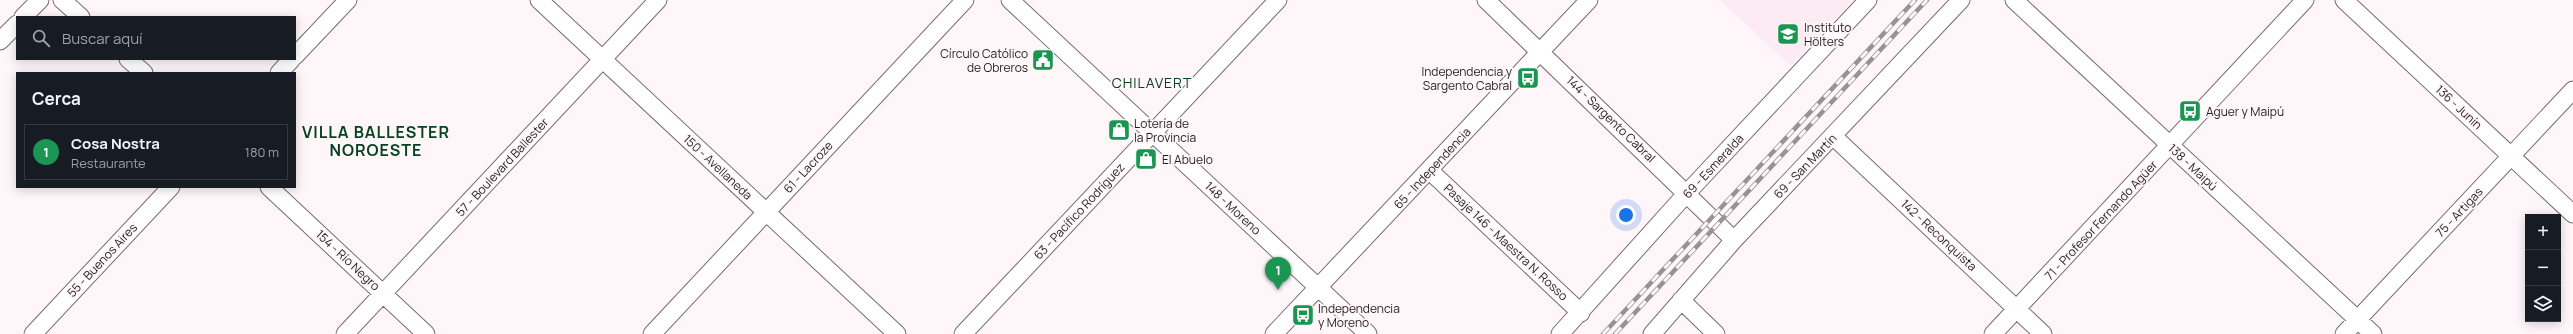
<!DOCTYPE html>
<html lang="es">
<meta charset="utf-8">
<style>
body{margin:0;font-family:Manrope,sans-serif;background:#20242c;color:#f1f3f6}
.controls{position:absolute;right:12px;bottom:12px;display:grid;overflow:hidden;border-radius:0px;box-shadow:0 2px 10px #0003}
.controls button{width:36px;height:36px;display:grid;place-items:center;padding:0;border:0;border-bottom:1px solid #363941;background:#171b24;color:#f1f3f6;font:20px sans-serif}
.you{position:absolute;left:1626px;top:215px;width:14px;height:14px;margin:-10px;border:3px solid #fff;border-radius:50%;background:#1a73e8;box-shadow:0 0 0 6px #1a73e833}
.badge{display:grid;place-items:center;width:26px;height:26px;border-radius:50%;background:#1a9552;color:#fff;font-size:13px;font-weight:700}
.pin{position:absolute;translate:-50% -33px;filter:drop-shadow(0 1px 2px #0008)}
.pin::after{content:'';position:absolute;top:21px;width:14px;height:12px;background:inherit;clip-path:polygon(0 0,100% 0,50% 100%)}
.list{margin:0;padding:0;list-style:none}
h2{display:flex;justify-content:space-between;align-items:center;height:52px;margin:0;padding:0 16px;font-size:17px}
h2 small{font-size:13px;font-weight:400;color:#9ea1a6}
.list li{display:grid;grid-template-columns:26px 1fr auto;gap:12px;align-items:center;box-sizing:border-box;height:56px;margin:0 8px 8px;padding:0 8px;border:1px solid #363941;border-radius:0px}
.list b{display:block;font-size:15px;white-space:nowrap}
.list p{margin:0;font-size:13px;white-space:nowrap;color:#9ea1a6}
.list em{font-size:13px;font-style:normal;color:#9ea1a6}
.icon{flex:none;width:22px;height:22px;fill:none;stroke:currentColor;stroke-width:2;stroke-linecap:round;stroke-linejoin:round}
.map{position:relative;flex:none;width:2573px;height:334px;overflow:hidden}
.search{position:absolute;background:#171b24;box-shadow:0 2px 10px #0003;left:16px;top:16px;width:280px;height:44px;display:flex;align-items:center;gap:10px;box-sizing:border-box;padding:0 14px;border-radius:0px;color:#9ea1a6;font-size:15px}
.panel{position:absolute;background:#171b24;box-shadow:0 2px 10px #0003;left:16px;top:72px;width:280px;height:116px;border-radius:0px}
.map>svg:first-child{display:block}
.built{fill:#fdebf4}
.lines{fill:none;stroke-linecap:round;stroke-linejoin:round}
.minor-casing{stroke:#786b72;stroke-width:19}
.minor{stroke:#fff;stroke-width:17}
.rail-casing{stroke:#999295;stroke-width:4.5}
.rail{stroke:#fff6fa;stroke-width:3;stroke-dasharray:9;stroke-linecap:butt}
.labels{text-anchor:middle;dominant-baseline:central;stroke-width:3.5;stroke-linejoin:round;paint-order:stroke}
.poi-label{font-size:12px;fill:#231e20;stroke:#fff6fa;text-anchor:start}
.street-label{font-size:12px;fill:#231e20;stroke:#fff6fa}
.quarter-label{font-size:14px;letter-spacing:1px;fill:#074121;stroke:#fff6fa}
.district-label{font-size:16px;font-weight:bold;letter-spacing:1px;fill:#074121;stroke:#fff6fa}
</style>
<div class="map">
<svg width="2573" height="334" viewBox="0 0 2573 334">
<rect width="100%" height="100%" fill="#fff6fa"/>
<path class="built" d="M 1720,0 L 1849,0 L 1851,2 L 1790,66 Z"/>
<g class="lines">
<g class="minor-casing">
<path id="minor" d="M 62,0 L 81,17
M 539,0 L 897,334
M 1010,0 L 1368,334
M 1486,0 L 1734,240
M 2014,0 L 2373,334
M 2344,0 L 2573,214
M 23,17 L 40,0
M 0,41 L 17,24
M 295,56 L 348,0
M 128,59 L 144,73
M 279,73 L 292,59
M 1834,137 L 2043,334
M 1430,171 L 1581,313
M 269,187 L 426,334
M 1681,300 L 1716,334
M 33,334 L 171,187
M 345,334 L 658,0
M 652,334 L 965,0
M 963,334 L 1278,0
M 1274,334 L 1589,0
M 1560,334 L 1687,193 L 1868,0
M 1652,334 L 1734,240 L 1961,0
M 1993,334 L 2305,0
M 2344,334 L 2573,90"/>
</g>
<use href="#minor" class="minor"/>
<g class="rail-casing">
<path id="rail" d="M 1603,334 L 1915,0
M 1615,334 L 1927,0"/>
</g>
<use href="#rail" class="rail"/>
</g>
<defs>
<g id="school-square" transform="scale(1.15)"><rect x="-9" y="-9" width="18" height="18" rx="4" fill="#1a9552" stroke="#fff6fa"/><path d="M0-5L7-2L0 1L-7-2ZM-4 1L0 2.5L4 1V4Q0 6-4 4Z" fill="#fff"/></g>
<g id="civic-square" transform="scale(1.15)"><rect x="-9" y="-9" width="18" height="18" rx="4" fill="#1a9552" stroke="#fff6fa"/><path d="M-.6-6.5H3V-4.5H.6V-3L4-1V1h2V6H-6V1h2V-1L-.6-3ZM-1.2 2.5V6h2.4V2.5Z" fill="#fff"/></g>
<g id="bus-square" transform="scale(1.15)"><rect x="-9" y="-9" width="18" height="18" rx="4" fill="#1a9552" stroke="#fff6fa"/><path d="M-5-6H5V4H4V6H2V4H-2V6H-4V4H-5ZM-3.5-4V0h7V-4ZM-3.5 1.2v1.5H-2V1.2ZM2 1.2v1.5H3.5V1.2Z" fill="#fff"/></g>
<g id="shop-square" transform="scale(1.15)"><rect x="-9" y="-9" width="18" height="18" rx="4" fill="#1a9552" stroke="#fff6fa"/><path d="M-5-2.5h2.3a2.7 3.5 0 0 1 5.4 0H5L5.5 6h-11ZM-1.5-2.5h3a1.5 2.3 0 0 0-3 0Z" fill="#fff"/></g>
</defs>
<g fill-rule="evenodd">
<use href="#school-square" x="1788" y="34"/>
<use href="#civic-square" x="1043" y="60"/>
<use href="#bus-square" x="1528" y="78"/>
<use href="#bus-square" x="2190" y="111"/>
<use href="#shop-square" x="1119" y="130"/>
<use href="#shop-square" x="1146" y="159"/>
<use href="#bus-square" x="1303" y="315"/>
</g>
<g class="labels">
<g class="poi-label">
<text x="1804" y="27">Instituto<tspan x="1804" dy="14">Hölters</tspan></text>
<text x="1028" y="53" text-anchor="end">Círculo Católico<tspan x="1028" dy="14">de Obreros</tspan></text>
<text x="1512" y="71" text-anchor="end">Independencia y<tspan x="1512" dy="14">Sargento Cabral</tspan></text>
<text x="2206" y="111">Aguer y Maipú</text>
<text x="1134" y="123">Lotería de<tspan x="1134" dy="14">la Provincia</tspan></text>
<text x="1162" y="159">El Abuelo</text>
<text x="1318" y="308">Independencia<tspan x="1318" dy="14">y Moreno</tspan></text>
</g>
<g class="street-label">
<text transform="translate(2459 107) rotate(43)">136 - Junín</text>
<text transform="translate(1611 119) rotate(44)">144 - Sargento Cabral</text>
<text transform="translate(1713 166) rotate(-47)">69 - Esmeralda</text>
<text transform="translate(1805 166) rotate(-46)">69 - San Martín</text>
<text transform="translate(502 167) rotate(-47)">57 - Boulevard Ballester</text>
<text transform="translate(718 167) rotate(43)">150 - Avellaneda</text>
<text transform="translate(808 167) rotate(-47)">61 - Lacroze</text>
<text transform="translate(2193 167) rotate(43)">138 - Maipú</text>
<text transform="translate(1432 168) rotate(-47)">65 - Independencia</text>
<text transform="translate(1233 208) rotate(43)">148 - Moreno</text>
<text transform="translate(1079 211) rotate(-47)">63 - Pacífico Rodríguez</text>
<text transform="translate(2459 212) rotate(-47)">75 - Artigas</text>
<text transform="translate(2101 220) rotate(-47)">71 - Profesor Fernando Agüer</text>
<text transform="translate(1939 235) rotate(43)">142 - Reconquista</text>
<text transform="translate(1506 242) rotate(43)">Pasaje 146 - Maestra N. Rosso</text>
<text transform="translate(102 260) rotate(-47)">55 - Buenos Aires</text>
<text transform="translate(348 260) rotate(43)">154 - Río Negro</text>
</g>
<g class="quarter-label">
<text x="1152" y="82">CHILAVERT</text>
</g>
<g class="district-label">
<text x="376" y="132">VILLA BALLESTER<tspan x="376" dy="18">NOROESTE</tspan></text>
</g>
</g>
</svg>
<div class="controls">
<button>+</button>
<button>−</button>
<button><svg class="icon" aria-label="layers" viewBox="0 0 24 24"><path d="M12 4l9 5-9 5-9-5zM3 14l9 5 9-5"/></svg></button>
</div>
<div class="you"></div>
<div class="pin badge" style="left:1278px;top:290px">1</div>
<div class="search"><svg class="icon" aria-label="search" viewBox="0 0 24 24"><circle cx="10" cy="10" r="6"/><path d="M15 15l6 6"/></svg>Buscar aquí</div>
<section class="panel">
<h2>Cerca<small></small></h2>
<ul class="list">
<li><span class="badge">1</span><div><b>Cosa Nostra</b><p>Restaurante</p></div><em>180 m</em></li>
</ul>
</section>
</div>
